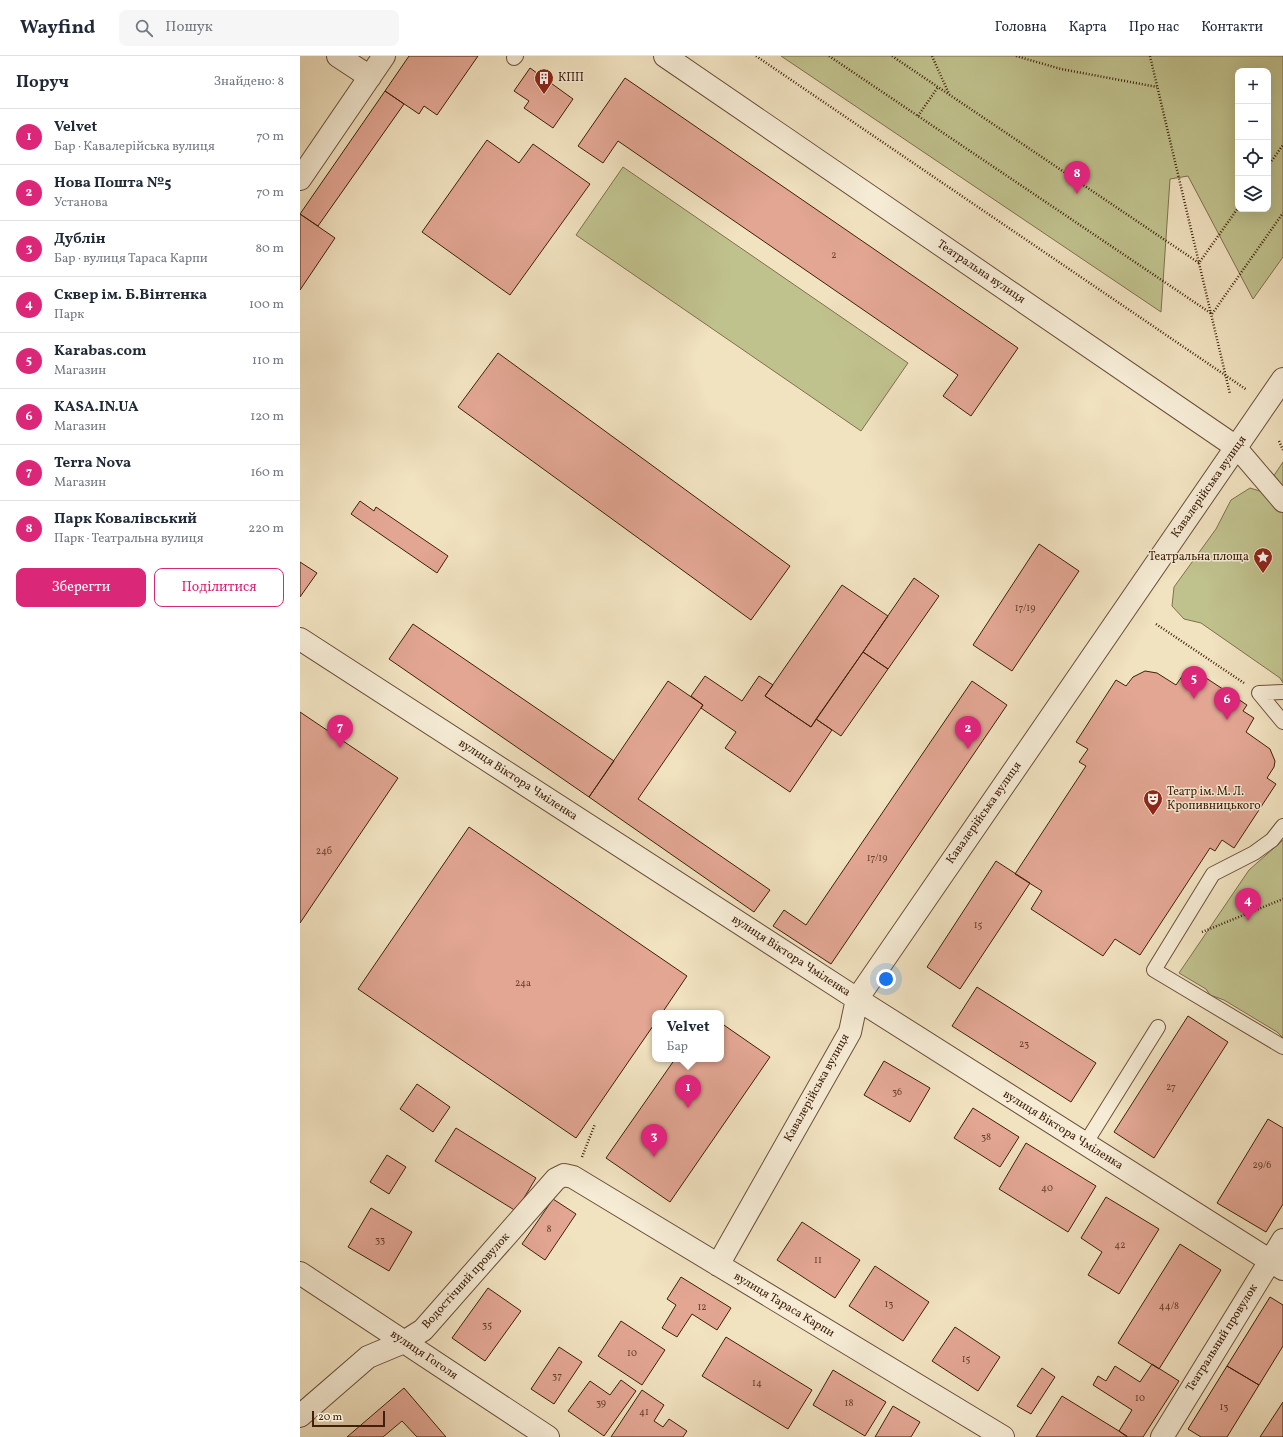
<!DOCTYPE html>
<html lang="uk">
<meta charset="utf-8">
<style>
body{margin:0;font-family:Vollkorn,serif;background:#f6f6f7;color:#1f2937}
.controls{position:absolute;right:12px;top:12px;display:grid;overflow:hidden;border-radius:8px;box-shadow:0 4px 16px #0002}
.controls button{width:36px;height:36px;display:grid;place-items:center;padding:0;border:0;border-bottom:1px solid #e0e1e3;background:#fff;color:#1f2937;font:20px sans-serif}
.scale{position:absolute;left:12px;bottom:10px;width:73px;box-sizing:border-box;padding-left:4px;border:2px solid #40200c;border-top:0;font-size:11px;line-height:14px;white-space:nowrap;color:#40200c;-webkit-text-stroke:3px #f6ecd6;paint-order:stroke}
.you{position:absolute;left:586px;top:923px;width:14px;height:14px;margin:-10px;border:3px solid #fff;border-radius:50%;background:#1a73e8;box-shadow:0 0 0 6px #1a73e833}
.badge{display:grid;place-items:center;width:26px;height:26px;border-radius:50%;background:#db2777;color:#fff;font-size:13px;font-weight:700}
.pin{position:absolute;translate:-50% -33px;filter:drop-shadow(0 1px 2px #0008)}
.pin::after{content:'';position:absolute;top:21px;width:14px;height:12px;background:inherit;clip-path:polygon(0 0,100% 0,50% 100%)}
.popup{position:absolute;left:352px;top:954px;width:72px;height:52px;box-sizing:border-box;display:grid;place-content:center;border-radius:8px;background:#fff;filter:drop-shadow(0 1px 3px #0005);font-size:13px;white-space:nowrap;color:#747a83}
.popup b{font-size:15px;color:#1f2937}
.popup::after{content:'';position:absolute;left:50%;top:100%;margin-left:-8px;border:8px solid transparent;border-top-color:#fff}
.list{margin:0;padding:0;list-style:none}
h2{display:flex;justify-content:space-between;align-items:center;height:52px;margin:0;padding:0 16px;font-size:17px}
h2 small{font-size:13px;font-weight:400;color:#747a83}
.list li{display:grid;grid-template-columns:26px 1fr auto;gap:12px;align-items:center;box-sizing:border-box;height:56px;padding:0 16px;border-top:1px solid #e0e1e3}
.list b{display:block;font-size:15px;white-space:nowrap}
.list p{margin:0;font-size:13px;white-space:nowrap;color:#747a83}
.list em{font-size:13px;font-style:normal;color:#747a83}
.actions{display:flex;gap:8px;padding:12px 16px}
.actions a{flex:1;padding:9px 0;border:1px solid #db2777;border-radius:8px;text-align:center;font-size:14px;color:#db2777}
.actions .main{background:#db2777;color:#fff}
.icon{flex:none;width:22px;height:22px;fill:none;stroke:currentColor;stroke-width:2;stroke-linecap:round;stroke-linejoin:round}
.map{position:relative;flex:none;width:983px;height:1381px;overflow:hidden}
header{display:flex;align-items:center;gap:24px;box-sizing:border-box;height:56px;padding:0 20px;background:#fff;border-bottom:1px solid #e0e1e3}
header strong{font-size:19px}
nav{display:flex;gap:22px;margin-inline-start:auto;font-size:14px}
.search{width:280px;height:36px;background:#f6f6f7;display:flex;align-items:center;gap:10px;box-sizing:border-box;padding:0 14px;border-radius:8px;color:#747a83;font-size:15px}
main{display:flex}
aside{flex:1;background:#fff}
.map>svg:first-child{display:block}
.green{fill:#c0c28e;stroke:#80714d;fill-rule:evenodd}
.building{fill:#e2a693;stroke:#40200c}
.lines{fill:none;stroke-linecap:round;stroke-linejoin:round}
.service-casing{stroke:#6c5039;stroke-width:16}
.pedestrian-casing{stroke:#6c5039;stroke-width:22}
.minor-casing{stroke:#6c5039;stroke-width:24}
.path{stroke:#40200c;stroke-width:2.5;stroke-dasharray:1 2;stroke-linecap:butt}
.service{stroke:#f6ecd6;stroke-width:14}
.pedestrian{stroke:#f6ecd6;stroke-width:20}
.minor{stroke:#f6ecd6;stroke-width:22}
.labels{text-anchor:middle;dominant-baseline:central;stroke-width:3;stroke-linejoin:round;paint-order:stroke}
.number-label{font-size:10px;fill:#68422e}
.poi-label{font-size:12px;fill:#40200c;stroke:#f6ecd6;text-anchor:start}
.street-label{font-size:12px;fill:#40200c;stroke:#f6ecd6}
</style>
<header>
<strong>Wayfind</strong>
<div class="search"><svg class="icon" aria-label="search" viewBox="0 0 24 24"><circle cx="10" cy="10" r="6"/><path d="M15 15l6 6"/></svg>Пошук</div>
<nav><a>Головна</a><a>Карта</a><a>Про нас</a><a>Контакти</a></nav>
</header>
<main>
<aside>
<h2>Поруч<small>Знайдено: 8</small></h2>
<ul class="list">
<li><span class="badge">1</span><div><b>Velvet</b><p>Бар · Кавалерійська вулиця</p></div><em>70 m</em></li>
<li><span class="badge">2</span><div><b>Нова Пошта №5</b><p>Установа</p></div><em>70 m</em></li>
<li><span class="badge">3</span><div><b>Дублін</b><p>Бар · вулиця Тараса Карпи</p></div><em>80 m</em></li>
<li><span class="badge">4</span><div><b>Сквер ім. Б.Вінтенка</b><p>Парк</p></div><em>100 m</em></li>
<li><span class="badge">5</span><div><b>Karabas.com</b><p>Магазин</p></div><em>110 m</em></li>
<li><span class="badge">6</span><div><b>KASA.IN.UA</b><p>Магазин</p></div><em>120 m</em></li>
<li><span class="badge">7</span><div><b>Terra Nova</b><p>Магазин</p></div><em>160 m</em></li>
<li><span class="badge">8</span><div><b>Парк Ковалівський</b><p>Парк · Театральна вулиця</p></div><em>220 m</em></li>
</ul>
<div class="actions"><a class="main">Зберегти</a><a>Поділитися</a></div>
</aside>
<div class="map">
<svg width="983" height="1381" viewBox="0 0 983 1381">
<rect width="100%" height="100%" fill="#f1e2c0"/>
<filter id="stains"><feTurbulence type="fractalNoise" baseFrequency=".005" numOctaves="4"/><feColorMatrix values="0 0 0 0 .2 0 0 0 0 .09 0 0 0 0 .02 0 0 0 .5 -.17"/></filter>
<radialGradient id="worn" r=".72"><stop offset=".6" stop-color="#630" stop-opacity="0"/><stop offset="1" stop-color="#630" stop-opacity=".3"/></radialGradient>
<path class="green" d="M 481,0 L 983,0 L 983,201 L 953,243 L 888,120 L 870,123 L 861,256 ZM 938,15 L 968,15 L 968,153 L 938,153 Z
M 323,111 L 608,307 L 561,375 L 276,179 Z
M 983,406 L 983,627 L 980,622 L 901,567 L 884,563 L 872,550 L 874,531 L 916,473 L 931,444 L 950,432 L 963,436 Z
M 983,784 L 983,982 L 977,976 L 924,944 L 910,939 L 906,933 L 879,917 L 949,814 Z"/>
<path class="building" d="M 109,0 L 178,0 L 137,59 L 124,50 L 119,58 L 85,35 Z
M 230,12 L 273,43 L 253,72 L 224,52 L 229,45 L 214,35 Z
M 325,22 L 718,292 L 671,360 L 643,340 L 658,319 L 318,85 L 303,107 L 278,90 Z
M 85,35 L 104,48 L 18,170 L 0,158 Z
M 187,84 L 219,107 L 233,88 L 290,128 L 210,239 L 122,176 Z
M 0,158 L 35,182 L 0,234 Z
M 198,297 L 490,510 L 451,564 L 158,351 Z
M 60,445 L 74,455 L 76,451 L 148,500 L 137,517 L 51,458 Z
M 739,488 L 779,515 L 712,615 L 673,589 Z
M 0,506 L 17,517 L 0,541 Z
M 614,522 L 639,540 L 588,613 L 563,596 Z
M 542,529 L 588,560 L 511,671 L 465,640 Z
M 113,568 L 314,705 L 289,741 L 89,603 Z
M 563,596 L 588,613 L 541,680 L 516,663 Z
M 845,615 L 857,617 L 876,629 L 885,616 L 896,624 L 900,618 L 947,649 L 943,655 L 954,662 L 946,676 L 970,693 L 975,705 L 974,711 L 967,722 L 976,728 L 934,792 L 922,784 L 915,795 L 910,792 L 840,899 L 815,883 L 803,900 L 731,853 L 742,835 L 715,818 L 786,710 L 779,706 L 788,693 L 776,686 L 816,624 L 826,630 L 833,621 Z
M 405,620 L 442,645 L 459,620 L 473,629 L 465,640 L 511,671 L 516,663 L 532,674 L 490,736 L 425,692 L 436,676 L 401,652 L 403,649 L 391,640 Z
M 368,625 L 403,649 L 338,743 L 470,834 L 454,856 L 289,741 Z
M 672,625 L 707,649 L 531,908 L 473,870 L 484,854 L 506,869 Z
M 0,656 L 98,722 L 0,867 Z
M 169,771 L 387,920 L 362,957 L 355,957 L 355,967 L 276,1082 L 58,933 Z
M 696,805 L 730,827 L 660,933 L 627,911 Z
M 677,931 L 796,1007 L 771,1046 L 652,970 Z
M 888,960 L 928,986 L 854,1102 L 814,1076 Z
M 421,967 L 470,1001 L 370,1146 L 306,1102 L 375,1003 L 421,1003 Z
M 584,1005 L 630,1032 L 610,1066 L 564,1039 Z
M 117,1028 L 150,1051 L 133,1076 L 100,1053 Z
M 673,1052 L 719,1081 L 700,1111 L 654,1082 Z
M 968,1063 L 983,1072 L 983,1148 L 966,1176 L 917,1147 Z
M 156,1072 L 236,1122 L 216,1155 L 135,1105 Z
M 726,1087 L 796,1130 L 768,1176 L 699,1133 Z
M 87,1099 L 106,1111 L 89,1138 L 70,1126 Z
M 806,1141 L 859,1173 L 819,1238 L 788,1219 L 802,1196 L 781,1182 Z
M 253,1143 L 276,1158 L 245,1204 L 222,1188 Z
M 71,1152 L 112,1176 L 89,1215 L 48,1191 Z
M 502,1166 L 560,1204 L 535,1242 L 477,1204 Z
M 880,1188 L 921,1214 L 859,1313 L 818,1287 Z
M 575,1210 L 629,1246 L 603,1285 L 549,1250 Z
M 381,1221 L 431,1252 L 417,1274 L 392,1258 L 377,1281 L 362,1272 L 376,1249 L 367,1243 Z
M 188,1232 L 221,1255 L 185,1305 L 152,1282 Z
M 970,1241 L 983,1249 L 983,1290 L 959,1329 L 927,1310 Z
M 321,1265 L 365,1294 L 342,1329 L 298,1300 Z
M 655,1271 L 700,1301 L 678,1335 L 632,1305 Z
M 426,1281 L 512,1334 L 488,1373 L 402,1320 Z
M 259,1291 L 282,1306 L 254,1348 L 231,1333 Z
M 852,1308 L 879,1325 L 843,1381 L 827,1381 L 819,1375 L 832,1354 L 793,1329 L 798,1320 L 806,1325 L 815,1310 L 840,1326 Z
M 927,1310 L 959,1329 L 927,1381 L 901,1381 L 888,1373 Z
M 742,1312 L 755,1321 L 731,1358 L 717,1350 Z
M 533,1314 L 586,1346 L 565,1380 L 513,1349 Z
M 321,1324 L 336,1335 L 304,1380 L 268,1355 L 290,1325 L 310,1339 Z
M 104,1332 L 146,1381 L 117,1381 L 102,1365 L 83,1381 L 47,1381 Z
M 342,1334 L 364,1349 L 354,1365 L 363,1371 L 369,1363 L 387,1375 L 383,1381 L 311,1381 Z
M 762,1340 L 827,1380 L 827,1381 L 736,1381 Z
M 983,1346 L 983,1381 L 960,1381 Z
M 593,1350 L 620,1366 L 611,1381 L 575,1381 Z"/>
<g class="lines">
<g class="service-casing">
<path id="service" d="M 214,2 L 216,0
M 983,636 L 959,637 L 983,666
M 983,770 L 972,784 L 954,797 L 913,818 L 854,914 L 983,991
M 785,1088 L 858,971"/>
</g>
<g class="pedestrian-casing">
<path id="pedestrian" d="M 936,391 L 983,446"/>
</g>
<g class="minor-casing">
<path id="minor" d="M 38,0 L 70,21
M 365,0 L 936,391
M 0,123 L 84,0
M 0,583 L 557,943 L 983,1213
M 418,1209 L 550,976 L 557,943 L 983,323
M 0,1217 L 248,1381
M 0,1360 L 68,1301 L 104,1286 L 123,1274 L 256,1123 L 264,1119 L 273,1121 L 703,1381
M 862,1381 L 983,1184"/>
</g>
<path class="path" d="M 456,0 L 947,334
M 529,0 L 912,258 L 983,157
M 592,0 L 899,207 L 938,152
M 632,0 L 649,38
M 716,0 L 761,13 L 857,31
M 850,0 L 930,338
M 618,60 L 638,31
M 968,110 L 983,89
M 979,385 L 983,394
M 856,568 L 944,627
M 902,876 L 983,843
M 282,1101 L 295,1068"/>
<use href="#service" class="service"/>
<use href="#pedestrian" class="pedestrian"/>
<use href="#minor" class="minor"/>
</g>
<defs>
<g id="building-pin" transform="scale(1)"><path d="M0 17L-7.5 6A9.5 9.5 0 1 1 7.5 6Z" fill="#8f2418" stroke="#f6ecd6"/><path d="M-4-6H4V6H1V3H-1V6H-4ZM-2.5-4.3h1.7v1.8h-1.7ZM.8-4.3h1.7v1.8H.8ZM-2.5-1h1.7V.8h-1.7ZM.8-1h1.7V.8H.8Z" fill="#fff"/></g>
<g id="sight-pin" transform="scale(1)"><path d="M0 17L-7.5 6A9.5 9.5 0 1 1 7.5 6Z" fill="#8f2418" stroke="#f6ecd6"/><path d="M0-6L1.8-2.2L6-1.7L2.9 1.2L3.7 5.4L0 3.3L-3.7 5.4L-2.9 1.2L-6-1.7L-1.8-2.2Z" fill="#fff"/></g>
<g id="theatre-pin" transform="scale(1)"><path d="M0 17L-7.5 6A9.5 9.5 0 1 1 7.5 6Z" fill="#8f2418" stroke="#f6ecd6"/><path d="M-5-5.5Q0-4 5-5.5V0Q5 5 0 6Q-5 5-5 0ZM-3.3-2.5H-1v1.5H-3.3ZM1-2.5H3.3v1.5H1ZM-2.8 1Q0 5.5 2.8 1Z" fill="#fff"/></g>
</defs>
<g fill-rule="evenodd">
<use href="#building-pin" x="244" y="22"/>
<use href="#sight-pin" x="963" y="501"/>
<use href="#theatre-pin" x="853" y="743"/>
</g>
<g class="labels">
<g class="number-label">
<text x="534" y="199">2</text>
<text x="725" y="552">17/19</text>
<text x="24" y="795">24б</text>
<text x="577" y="802">17/19</text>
<text x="678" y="869">15</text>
<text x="223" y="927">24а</text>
<text x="724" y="988">23</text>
<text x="871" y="1031">27</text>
<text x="597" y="1036">36</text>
<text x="686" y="1081">38</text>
<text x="962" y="1109">29/6</text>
<text x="747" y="1132">40</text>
<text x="249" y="1173">8</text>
<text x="80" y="1184">33</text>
<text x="820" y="1189">42</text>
<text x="518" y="1204">11</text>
<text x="589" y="1248">13</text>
<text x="869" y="1250">44/8</text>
<text x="402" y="1251">12</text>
<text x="187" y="1269">35</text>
<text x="332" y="1297">10</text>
<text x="666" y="1303">15</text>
<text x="257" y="1320">37</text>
<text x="457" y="1327">14</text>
<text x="840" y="1342">10</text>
<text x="301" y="1347">39</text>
<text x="549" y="1347">18</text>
<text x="924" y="1351">13</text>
<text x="344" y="1356">41</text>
</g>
<g class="poi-label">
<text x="258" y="22">КПП</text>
<text x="949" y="501" text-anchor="end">Театральна площа</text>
<text x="867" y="736">Театр ім. М. Л.<tspan x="867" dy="14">Кропивницького</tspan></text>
</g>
<g class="street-label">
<text transform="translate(681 216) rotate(34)">Театральна вулиця</text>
<text transform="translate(909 431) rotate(-55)">Кавалерійська вулиця</text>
<text transform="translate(218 724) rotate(33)">вулиця Віктора Чміленка</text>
<text transform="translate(684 757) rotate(-55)">Кавалерійська вулиця</text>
<text transform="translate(491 900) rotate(33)">вулиця Віктора Чміленка</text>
<text transform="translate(517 1032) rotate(-61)">Кавалерійська вулиця</text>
<text transform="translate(763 1074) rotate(32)">вулиця Віктора Чміленка</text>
<text transform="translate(166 1225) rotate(-48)">Водостічний провулок</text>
<text transform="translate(484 1249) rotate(31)">вулиця Тараса Карпи</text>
<text transform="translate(922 1282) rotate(-58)">Театральний провулок</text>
<text transform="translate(124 1299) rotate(34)">вулиця Гоголя</text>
</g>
</g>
<rect width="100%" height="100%" filter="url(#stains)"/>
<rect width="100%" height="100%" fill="url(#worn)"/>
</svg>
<div class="controls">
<button>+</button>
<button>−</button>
<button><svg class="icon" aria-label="locate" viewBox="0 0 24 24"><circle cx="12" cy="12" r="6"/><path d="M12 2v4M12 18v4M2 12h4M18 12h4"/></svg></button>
<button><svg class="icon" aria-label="layers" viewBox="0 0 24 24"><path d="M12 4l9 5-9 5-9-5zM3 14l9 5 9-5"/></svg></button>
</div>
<div class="scale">20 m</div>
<div class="you"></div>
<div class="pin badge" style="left:388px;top:1052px">1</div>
<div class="popup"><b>Velvet</b>Бар</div>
<div class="pin badge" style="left:668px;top:693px">2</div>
<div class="pin badge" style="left:354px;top:1101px">3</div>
<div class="pin badge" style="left:948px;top:865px">4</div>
<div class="pin badge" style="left:894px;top:643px">5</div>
<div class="pin badge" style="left:927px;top:664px">6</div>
<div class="pin badge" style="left:40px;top:692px">7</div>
<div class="pin badge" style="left:777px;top:138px">8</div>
</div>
</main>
